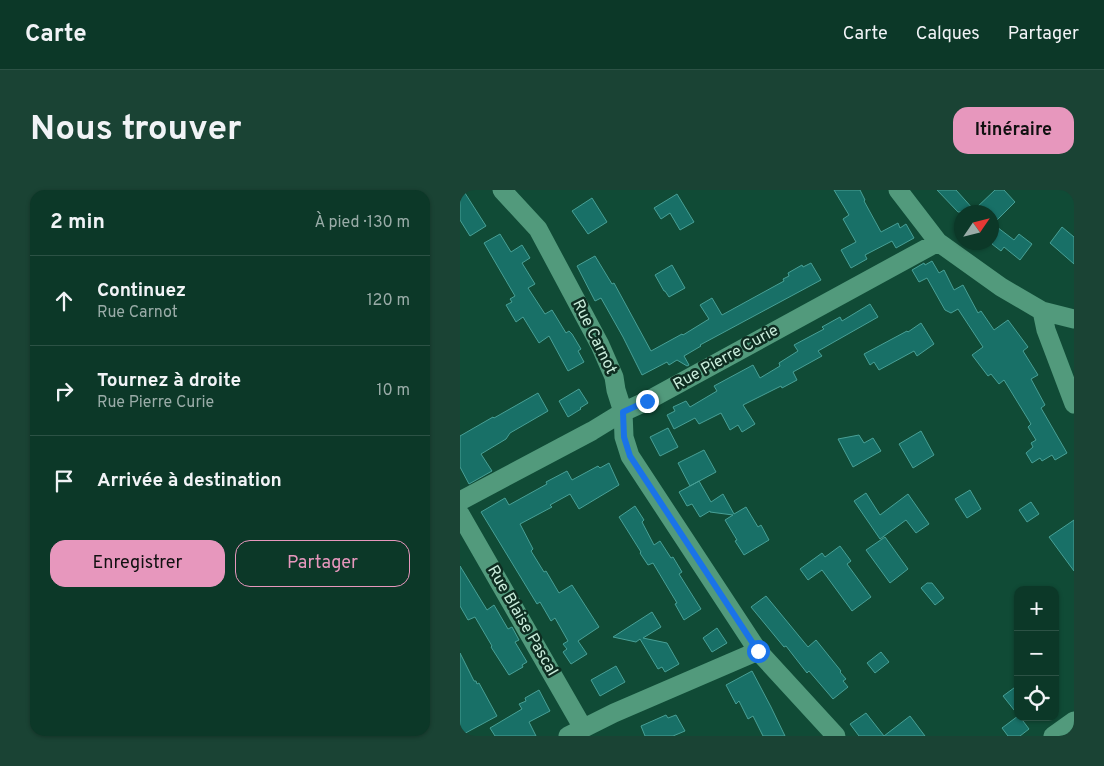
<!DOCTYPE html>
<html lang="fr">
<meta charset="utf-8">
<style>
body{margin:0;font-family:Overpass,sans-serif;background:#1a4334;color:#f1f3f6}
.controls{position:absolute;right:15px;bottom:15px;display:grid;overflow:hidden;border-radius:10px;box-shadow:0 1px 4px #0004}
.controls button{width:45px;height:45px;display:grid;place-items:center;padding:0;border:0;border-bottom:1px solid #2c5245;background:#0c3828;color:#f1f3f6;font:25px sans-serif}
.compass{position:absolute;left:494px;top:15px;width:45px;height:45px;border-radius:50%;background:#0c3828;box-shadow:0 1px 4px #0004;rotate:55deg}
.stop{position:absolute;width:15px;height:15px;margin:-11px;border:4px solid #1a73e8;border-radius:50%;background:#fff}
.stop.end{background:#1a73e8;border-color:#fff;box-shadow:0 1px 5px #0008}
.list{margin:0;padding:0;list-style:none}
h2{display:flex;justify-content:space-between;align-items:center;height:65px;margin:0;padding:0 20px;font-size:21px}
h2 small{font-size:16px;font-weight:400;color:#9aaca8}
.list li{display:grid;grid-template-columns:32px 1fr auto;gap:15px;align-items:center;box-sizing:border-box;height:90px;padding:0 20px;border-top:1px solid #2c5245}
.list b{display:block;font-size:19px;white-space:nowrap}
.list p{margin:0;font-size:16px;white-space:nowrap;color:#9aaca8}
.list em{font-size:16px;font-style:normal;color:#9aaca8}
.actions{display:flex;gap:10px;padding:15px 20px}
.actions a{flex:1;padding:11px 0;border:1px solid #e797bd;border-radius:15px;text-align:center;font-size:18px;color:#e797bd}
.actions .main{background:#e797bd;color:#111}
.icon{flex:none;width:28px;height:28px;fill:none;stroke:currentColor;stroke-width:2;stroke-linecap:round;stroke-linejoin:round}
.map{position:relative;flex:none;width:614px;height:546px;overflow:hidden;border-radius:15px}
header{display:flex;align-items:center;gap:30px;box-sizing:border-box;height:70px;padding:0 25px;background:#0c3828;border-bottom:1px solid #2c5245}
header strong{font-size:24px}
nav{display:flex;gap:28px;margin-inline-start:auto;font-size:18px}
.intro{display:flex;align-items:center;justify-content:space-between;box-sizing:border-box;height:120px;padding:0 30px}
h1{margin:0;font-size:35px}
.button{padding:12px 22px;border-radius:15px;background:#e797bd;color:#111;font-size:18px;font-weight:700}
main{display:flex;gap:30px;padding:0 30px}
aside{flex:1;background:#0c3828;border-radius:15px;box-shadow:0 1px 4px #0004}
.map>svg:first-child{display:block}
.building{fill:#187067;stroke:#48a096}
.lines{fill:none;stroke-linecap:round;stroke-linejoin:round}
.minor{stroke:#529a7c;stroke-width:19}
.route{stroke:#1a73e8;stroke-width:6}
.labels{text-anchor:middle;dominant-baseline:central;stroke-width:5;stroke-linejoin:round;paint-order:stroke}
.street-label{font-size:16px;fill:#caeddc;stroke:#0e2d21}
</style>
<header>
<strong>Carte</strong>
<nav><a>Carte</a><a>Calques</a><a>Partager</a></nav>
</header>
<div class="intro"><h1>Nous trouver</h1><a class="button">Itinéraire</a></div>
<main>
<aside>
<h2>2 min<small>À pied · 130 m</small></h2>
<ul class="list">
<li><svg class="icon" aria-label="ahead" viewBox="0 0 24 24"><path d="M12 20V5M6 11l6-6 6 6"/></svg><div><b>Continuez</b><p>Rue Carnot</p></div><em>120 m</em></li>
<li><svg class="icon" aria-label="right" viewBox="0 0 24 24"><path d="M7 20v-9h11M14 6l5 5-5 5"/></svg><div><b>Tournez à droite</b><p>Rue Pierre Curie</p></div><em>10 m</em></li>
<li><svg class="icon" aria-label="arrive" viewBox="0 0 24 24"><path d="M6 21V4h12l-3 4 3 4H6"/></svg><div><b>Arrivée à destination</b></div></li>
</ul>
<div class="actions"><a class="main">Enregistrer</a><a>Partager</a></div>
</aside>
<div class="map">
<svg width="614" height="546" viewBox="0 0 614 546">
<rect width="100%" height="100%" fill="#104b36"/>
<path class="building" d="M 0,0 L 3,0 L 26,36 L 10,46 L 0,30 Z
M 374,0 L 400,0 L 405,10 L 404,11 L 421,42 L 438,33 L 440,38 L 446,34 L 454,48 L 436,58 L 432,51 L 405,65 L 407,69 L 391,78 L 381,60 L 396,52 L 383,29 L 389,25 Z
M 477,0 L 496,0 L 514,20 L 535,0 L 544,0 L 555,12 L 533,34 L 554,50 L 559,44 L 572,54 L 560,70 L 544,57 L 541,61 L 532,54 L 532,22 L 498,22 Z
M 217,4 L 234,32 L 220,40 L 210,23 L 201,29 L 194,18 Z
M 132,8 L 147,32 L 128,44 L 112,21 Z
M 602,37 L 614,47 L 614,74 L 590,53 Z
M 40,44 L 51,62 L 62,55 L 70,68 L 62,73 L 75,94 L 68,98 L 85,124 L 92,120 L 106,143 L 109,141 L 112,144 L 121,159 L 118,161 L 124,172 L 108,181 L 89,146 L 79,153 L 63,127 L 56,132 L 46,115 L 52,112 L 50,109 L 55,106 L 24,53 Z
M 135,66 L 152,94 L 154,93 L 191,161 L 222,144 L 223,145 L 249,129 L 240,115 L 252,108 L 262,125 L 324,91 L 323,89 L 329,86 L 328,83 L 342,75 L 343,77 L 351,73 L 361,90 L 240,155 L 241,156 L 224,166 L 229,175 L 227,176 L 217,170 L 209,175 L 207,172 L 182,185 L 163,147 L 141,108 L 135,111 L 117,76 Z
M 472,71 L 479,83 L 484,80 L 494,100 L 503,95 L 518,123 L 521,121 L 534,140 L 548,130 L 568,157 L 563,161 L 578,185 L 571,189 L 585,215 L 581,218 L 607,263 L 595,270 L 592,265 L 582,271 L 580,268 L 572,273 L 566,263 L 573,257 L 571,253 L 576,250 L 568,237 L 571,234 L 544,190 L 539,194 L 531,184 L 528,186 L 512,165 L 523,157 L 498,119 L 491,123 L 485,120 L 467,88 L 459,92 L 452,80 L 464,73 L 465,75 Z
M 212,75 L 225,98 L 209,107 L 205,101 L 204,101 L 195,85 Z
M 410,114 L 418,127 L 358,161 L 362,166 L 333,182 L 337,190 L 322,198 L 321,196 L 283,215 L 295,234 L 282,242 L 278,235 L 270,240 L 261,223 L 239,234 L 235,228 L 214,239 L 207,225 L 215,221 L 213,217 L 226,211 L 230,217 L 257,201 L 254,196 L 293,175 L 300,188 L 320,176 L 319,173 L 338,161 L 334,155 L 364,139 L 362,137 L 380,127 L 382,131 Z
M 461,133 L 474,154 L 457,166 L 454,161 L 419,180 L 414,172 L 410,175 L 404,164 L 447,141 L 448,142 Z
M 119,199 L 128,213 L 120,218 L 121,219 L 108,227 L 99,211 Z
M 78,203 L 88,221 L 50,243 L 46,249 L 21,264 L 32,281 L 9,294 L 0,277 L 0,246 L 33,227 L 34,228 Z
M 208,238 L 218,257 L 200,266 L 190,247 Z
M 461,241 L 474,265 L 453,278 L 439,254 Z
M 399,245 L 404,253 L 413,248 L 421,261 L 393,277 L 378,249 Z
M 244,260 L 256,282 L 230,296 L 218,273 Z
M 149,273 L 159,295 L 119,319 L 110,304 L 90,315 L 92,317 L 60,334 L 73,359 L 71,361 L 84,382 L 86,381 L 99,403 L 112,395 L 139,437 L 118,451 L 127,464 L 111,474 L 103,462 L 107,459 L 103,454 L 108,451 L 95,428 L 91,431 L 80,412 L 77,414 L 21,322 L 45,308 L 49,315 L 87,294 L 86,292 L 107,281 L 112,290 L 138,276 L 140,278 Z
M 239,291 L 251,312 L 263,304 L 274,324 L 286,317 L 298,337 L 301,335 L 309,350 L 284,365 L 275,351 L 277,350 L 265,330 L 273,325 L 250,322 L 250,321 L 240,327 L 232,314 L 227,316 L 219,302 Z
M 510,300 L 521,319 L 507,328 L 495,309 Z
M 406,303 L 420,325 L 448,304 L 469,334 L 456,343 L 446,330 L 420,349 L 394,311 Z
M 571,312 L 579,324 L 567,332 L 559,320 Z
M 175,316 L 184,330 L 182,332 L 194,355 L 200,351 L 211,368 L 213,367 L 222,382 L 219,384 L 241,419 L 224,430 L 215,414 L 217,413 L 193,373 L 188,375 L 180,363 L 181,362 L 159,327 Z
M 614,330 L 614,381 L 589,347 Z
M 425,347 L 448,379 L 430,393 L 406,360 Z
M 380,356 L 391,371 L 387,374 L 411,407 L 392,421 L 362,380 L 348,390 L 340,379 L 362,363 L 365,367 Z
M 0,376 L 27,420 L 34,415 L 48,439 L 52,437 L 59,450 L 55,452 L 67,472 L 62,475 L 63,477 L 49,485 L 31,457 L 32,456 L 15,427 L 8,430 L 0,416 Z
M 467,393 L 472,393 L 484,408 L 475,415 L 461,398 Z
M 306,406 L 348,457 L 356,450 L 381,481 L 380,482 L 386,489 L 383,491 L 388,497 L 373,509 L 349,481 L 347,483 L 326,456 L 324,457 L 291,417 Z
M 192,422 L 201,437 L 183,448 L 207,453 L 219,474 L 205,482 L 202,477 L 198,479 L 180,449 L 176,452 L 153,447 Z
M 257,438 L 267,453 L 252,462 L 243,448 Z
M 421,462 L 429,472 L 415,483 L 407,473 Z
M 0,463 L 14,491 L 16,491 L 17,494 L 19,493 L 37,526 L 0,546 Z
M 156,476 L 165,492 L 140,506 L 131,490 Z
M 292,481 L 311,517 L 325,546 L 303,546 L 293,526 L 288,529 L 279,511 L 276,514 L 266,495 Z
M 558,495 L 558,525 L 543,506 Z
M 79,500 L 90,521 L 69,532 L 76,546 L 35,546 L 30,538 L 62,519 L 59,514 L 66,511 L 65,508 Z
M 406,523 L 424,546 L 399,546 L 390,534 Z
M 206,525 L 208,528 L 216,525 L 225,541 L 213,546 L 185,546 L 181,536 Z
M 450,526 L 465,546 L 424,546 Z
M 558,526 L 560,527 L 569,539 L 560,546 L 548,546 L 542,538 Z"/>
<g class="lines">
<path class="minor" d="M 42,0 L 78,39 L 140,155 L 154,187 L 156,200 L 163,222 L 164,247 L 170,266 L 298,461 L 376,546
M 438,0 L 478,52 L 541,97 L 582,121 L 614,129
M 582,121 L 586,140 L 614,214
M 0,311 L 132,241 L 163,222 L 187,211 L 478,52
M 0,324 L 123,538
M 108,546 L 154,523 L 298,461
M 593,546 L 614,531"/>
</g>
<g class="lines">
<path class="route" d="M 187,211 L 163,222 L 164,247 L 170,266 L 298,461"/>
</g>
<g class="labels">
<g class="street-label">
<text transform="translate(134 147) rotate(64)">Rue Carnot</text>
<text transform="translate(266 168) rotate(-29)">Rue Pierre Curie</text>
<text transform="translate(62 431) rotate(60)">Rue Blaise Pascal</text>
</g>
</g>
</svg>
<div class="controls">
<button>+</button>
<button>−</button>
<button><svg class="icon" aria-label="locate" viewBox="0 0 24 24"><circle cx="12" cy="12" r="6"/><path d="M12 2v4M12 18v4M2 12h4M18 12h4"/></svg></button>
</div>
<svg class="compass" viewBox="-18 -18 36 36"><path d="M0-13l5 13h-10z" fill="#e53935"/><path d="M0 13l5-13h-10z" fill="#9aaca8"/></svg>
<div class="stop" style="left:298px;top:461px"></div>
<div class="stop end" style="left:187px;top:211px"></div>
</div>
</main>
